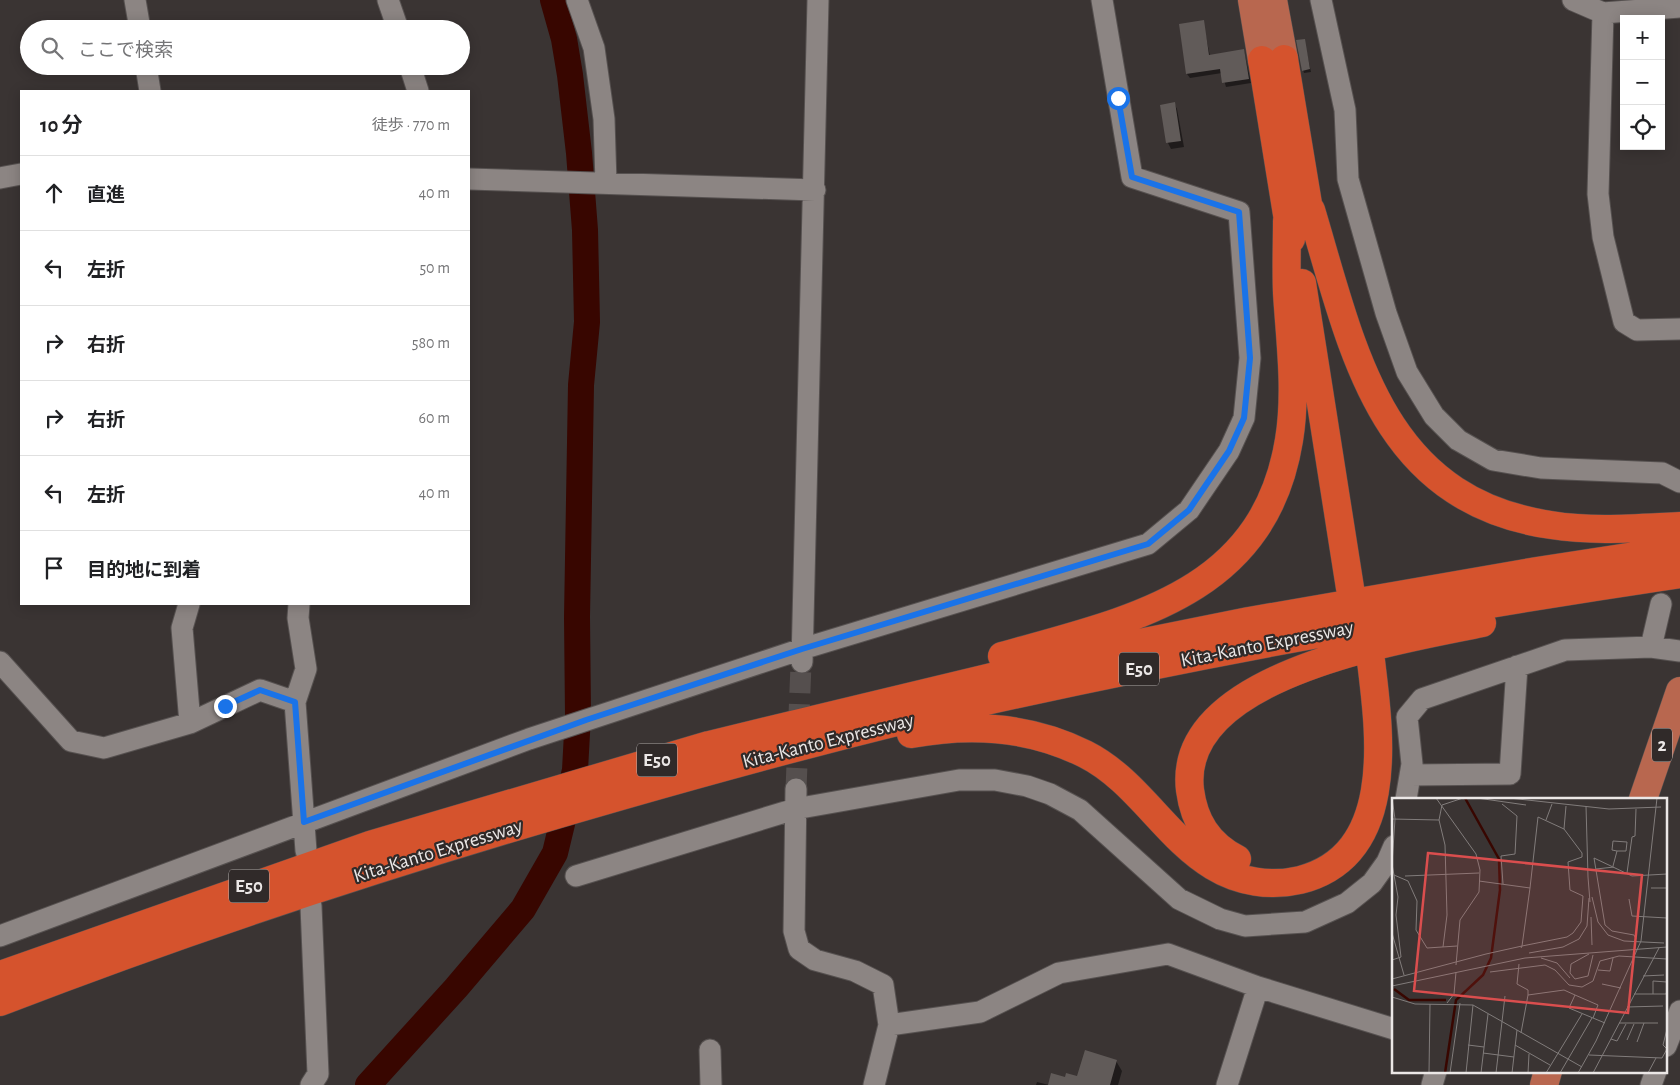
<!DOCTYPE html>
<html lang="ja">
<meta charset="utf-8">
<style>
body{margin:0;font-family:"Alegreya Sans","Noto Sans JP",sans-serif;background:#f6f6f6;color:#202124}
.controls{position:absolute;right:15px;top:15px;display:grid;overflow:hidden;border-radius:0px;box-shadow:0 2px 12px #0003}
.controls button{width:45px;height:45px;display:grid;place-items:center;padding:0;border:0;border-bottom:1px solid #e0e0e0;background:#fff;color:#202124;font:25px sans-serif}
.stop{position:absolute;width:15px;height:15px;margin:-11px;border:4px solid #1a73e8;border-radius:50%;background:#fff}
.stop.end{background:#1a73e8;border-color:#fff;box-shadow:0 1px 5px #0008}
.list{margin:0;padding:0;list-style:none}
h2{display:flex;justify-content:space-between;align-items:center;height:65px;margin:0;padding:0 20px;font-size:21px}
h2 small{font-size:16px;font-weight:400;color:#757577}
.list li{display:grid;grid-template-columns:32px 1fr auto;gap:15px;align-items:center;box-sizing:border-box;height:75px;padding:0 20px;border-top:1px solid #e0e0e0}
.list b{display:block;font-size:19px;white-space:nowrap}
.list em{font-size:16px;font-style:normal;color:#757577}
.icon{flex:none;width:28px;height:28px;fill:none;stroke:currentColor;stroke-width:2;stroke-linecap:round;stroke-linejoin:round}
.map{position:relative;flex:none;width:1680px;height:1085px;overflow:hidden}
.search{position:absolute;background:#fff;box-shadow:0 2px 12px #0003;left:20px;top:20px;width:450px;height:55px;display:flex;align-items:center;gap:12px;box-sizing:border-box;padding:0 18px;border-radius:28px;color:#757577;font-size:19px}
.panel{position:absolute;background:#fff;box-shadow:0 2px 12px #0003;left:20px;top:90px;width:450px;height:515px;border-radius:0px}
.map>svg:first-child{display:block}
.shadow{fill:#0007}
.lines{fill:none;stroke-linecap:round;stroke-linejoin:round}
.river{stroke:#380600;stroke-width:26}
.building{fill:#615b59}
.minor-tunnel{stroke:#554f4e;stroke-width:21;stroke-dasharray:21 11;stroke-linecap:butt}
.minor-casing{stroke:#565150;stroke-width:23}
.major-casing{stroke:#565150;stroke-width:29}
.highway-casing{stroke:#565150;stroke-width:29}
.minor{stroke:#8c8583;stroke-width:21}
.major{stroke:#b8674f;stroke-width:28}
.highway{stroke:#d5532d;stroke-width:28}
.route{stroke:#1a73e8;stroke-width:6}
.labels{text-anchor:middle;dominant-baseline:central;stroke-width:4.5;stroke-linejoin:round;paint-order:stroke}
.shield{fill:#302a29;stroke:#b3aead;stroke-width:1}
.shield-label{font-size:19px;font-weight:bold;fill:#ebe7e6}
.street-label{font-size:20px;fill:#ebe7e6;stroke:#302a29}
.inset-river{fill:none;stroke:#380600;stroke-width:2.5}
.inset-road{fill:none;stroke:#817c7b;stroke-width:1}
.view{fill:#da4e4e;fill-opacity:0.15;stroke:#da4e4e;stroke-width:2.5}
.inset-edge{fill:none;stroke:#ebe7e6;stroke-width:2.5}
</style>
<div class="map">
<svg width="1680" height="1085" viewBox="0 0 1680 1085">
<rect width="100%" height="100%" fill="#3a3433"/>
<path class="shadow" d="M 1203,22 L 1210,56 L 1244,51 L 1251,83 L 1226,87 L 1222,73 L 1190,78 L 1187,74 Z
M 1304,40 L 1311,72 L 1304,73 L 1303,70 Z
M 1174,103 L 1177,109 L 1184,147 L 1171,149 L 1168,143 Z
M 1116,1061 L 1122,1071 L 1118,1085 L 1049,1085 L 1065,1078 L 1078,1078 Z
M 1037,1082 L 1049,1085 L 1036,1085 Z"/>
<g class="lines">
<path class="river" d="M 368,1085 L 456,988 L 523,909 L 555,853 L 575,770 L 578,715 L 577,617 L 581,385 L 587,322 L 585,230 L 579,153 L 570,75 L 564,39 L 553,0"/>
</g>
<path class="building" d="M 1204,20 L 1209,55 L 1244,49 L 1249,79 L 1222,83 L 1220,69 L 1186,74 L 1179,24 Z
M 1305,39 L 1310,69 L 1302,71 L 1296,40 Z
M 1175,102 L 1181,141 L 1166,143 L 1160,105 Z
M 1085,1050 L 1117,1060 L 1110,1085 L 1048,1085 L 1051,1073 L 1065,1077 L 1066,1073 L 1077,1076 Z"/>
<g class="lines">
<path class="minor-tunnel" d="M 796,789 L 801,665"/>
<g class="minor-casing">
<path id="minor" d="M 135,0 L 140,29
M 388,0 L 398,29
M 577,0 L 594,48 L 604,119 L 606,183
M 1321,0 L 1345,110 L 1348,179 L 1386,313 L 1407,372 L 1434,416 L 1458,440 L 1493,460 L 1541,468 L 1662,473 L 1680,482
M 1573,0 L 1603,13 L 1680,7
M 1603,13 L 1598,194 L 1603,237 L 1624,322 L 1637,330 L 1680,329
M 146,66 L 150,91
M 410,66 L 418,91
M 0,178 L 21,174
M 469,179 L 815,190
M 189,604 L 182,628 L 190,723
M 299,604 L 298,618 L 306,669 L 295,702 L 306,851
M 1651,647 L 1661,604
M 0,662 L 71,741 L 104,748 L 190,723 L 260,690 L 295,702
M 802,662 L 818,0
M 1410,775 L 1510,774 L 1517,666
M 796,789 L 794,931 L 799,949 L 815,960 L 855,971 L 883,985 L 889,1025 L 874,1085
M 1406,799 L 1412,764 L 1407,717 L 1422,699 L 1565,650 L 1651,647 L 1680,651
M 576,876 L 795,809 L 959,780 L 995,780 L 1027,786 L 1050,794 L 1080,810 L 1179,899 L 1220,919 L 1245,926 L 1305,922 L 1347,903 L 1372,883 L 1387,862 L 1394,846
M 0,936 L 529,739 L 802,649 L 1148,544 L 1189,510 L 1229,451 L 1244,418 L 1250,358 L 1239,212 L 1132,177 L 1102,0
M 1258,987 L 1394,1029
M 889,1025 L 980,1012 L 1059,973 L 1168,954 L 1258,987 L 1227,1085
M 1666,1046 L 1680,1011
M 710,1050 L 711,1085
M 311,1085 L 318,1074 L 311,906
M 1432,1085 L 1436,1071
M 1651,1085 L 1656,1071"/>
</g>
<g class="major-casing">
<path id="major" d="M 1252,0 L 1262,60
M 1273,0 L 1284,59
M 1643,799 L 1680,691
M 1544,1085 L 1548,1071"/>
</g>
<g class="highway-casing">
<path id="highway" d="M 1284,59 L 1312,228
M 1262,60 L 1291,239
M 1311,210 C 1353,350 1380,500 1551,525 C 1593,532 1637,528 1680,526
M 1302,283 L 1350,588
M 1002,656 C 1129,620 1264,595 1289,440 C 1297,392 1290,341 1287,293 C 1286,269 1287,245 1287,221
M 911,734 C 970,723 1031,727 1085,754 C 1137,780 1165,837 1213,866 C 1239,882 1271,887 1300,880 C 1397,855 1380,735 1371,661
M 1237,859 C 1208,844 1194,821 1190,790 C 1176,674 1402,640 1482,623
M 0,975 L 370,845 L 709,745 L 1095,652 L 1249,621 L 1537,571 L 1680,549
M 0,1002 C 204,923 411,856 621,796 C 733,764 846,733 959,707 C 1198,653 1438,610 1680,574"/>
</g>
<use href="#minor" class="minor"/>
<use href="#major" class="major"/>
<use href="#highway" class="highway"/>
</g>
<g class="lines">
<path class="route" d="M 225,706 L 260,690 L 295,702 L 304,822 L 586,720 L 802,649 L 1148,544 L 1189,510 L 1229,451 L 1244,418 L 1250,358 L 1239,212 L 1132,177 L 1118,98"/>
</g>
<g class="labels">
<g class="shield">
<rect x="1119" y="652.5" width="40" height="33" rx="4"/>
<rect x="1652" y="728.5" width="20" height="33" rx="4"/>
<rect x="637" y="743.5" width="40" height="33" rx="4"/>
<rect x="229" y="869.5" width="40" height="33" rx="4"/>
</g>
<g class="shield-label">
<text x="1139" y="669">E50</text>
<text x="1662" y="745">2</text>
<text x="657" y="760">E50</text>
<text x="249" y="886">E50</text>
</g>
<g class="street-label">
<text transform="translate(1267 644) rotate(-11)">Kita-Kanto Expressway</text>
<text transform="translate(828 741) rotate(-14)">Kita-Kanto Expressway</text>
<text transform="translate(438 851) rotate(-17)">Kita-Kanto Expressway</text>
</g>
</g>
<g transform="translate(1392 798)">
<rect width="275" height="275" fill="#3a3433"/>
<path class="inset-river" d="M 2,191 L 17,202 L 54,202M 53,275 L 64,202 L 91,177 L 99,160 L 108,92 L 107,61 L 73,0"/>
<path class="inset-road" d="M 44,0 L 84,56 L 88,72 L 87,94 L 68,122 L 64,167M 85,0 L 134,7M 117,0 L 217,11 L 269,9M 110,6 L 125,18 L 123,56 L 109,58 L 111,86M 50,7 L 47,22 L 53,47 L 55,117 L 51,149M 50,7 L 71,0M 194,8 L 196,79M 0,21 L 47,22M 154,22 L 160,6M 172,31 L 174,8M 202,60 L 213,127 L 220,133 L 242,137 L 244,141M 202,60 L 240,78 L 275,76M 221,68 L 225,53 L 234,53 L 235,44 L 221,43 L 220,52 L 225,53M 204,71 L 222,69M 235,75 L 240,39 L 243,38 L 244,11M 2,77 L 16,83 L 25,103 L 24,132 L 35,150 L 65,148M 13,78 L 87,75M 196,79 L 198,104M 87,83 L 138,90M 259,90 L 275,90M 200,99 L 206,124 L 216,137 L 232,143 L 272,145M 237,101 L 240,118 L 275,120M 199,119 L 200,147M 0,135 L 12,177M 137,155 L 171,149 L 187,141 L 195,128 L 197,100M 197,156 L 179,166 L 178,175 L 183,181 L 196,178 L 201,157M 149,160 L 165,165 L 178,180M 0,162 L 9,159 L 4,117 L 6,99 L 0,66 L 3,21 L 0,0M 127,166 L 125,186 L 136,192 L 136,197 L 129,235M 206,172 L 218,173 L 221,160M 98,174 L 153,167 L 163,172 L 177,187 L 190,189 L 201,183 L 208,163 L 227,158 L 275,161M 251,178 L 272,177M 0,181 L 94,156 L 130,148 L 175,139 L 181,135 L 189,124 L 191,98 L 178,92 L 176,64 L 190,59 L 190,55 L 172,31 L 146,19 L 138,90 L 130,148 L 129,150M 210,186 L 229,190M 0,188 L 133,160 L 275,149M 242,196 L 274,196 L 275,192M 261,196 L 261,183 L 275,184M 136,197 L 172,192 L 183,197 L 177,210 L 213,225M 183,197 L 206,207 L 201,220M 0,199 L 23,206 L 81,207 L 190,269M 55,205 L 62,196 L 64,174M 235,209 L 271,208M 227,225 L 266,225M 219,241 L 225,243 L 234,226M 235,242 L 242,226M 245,244 L 252,225M 76,247 L 92,249M 123,247 L 158,267M 91,255 L 122,259M 197,257 L 270,260 L 275,251 L 271,247 L 275,231M 37,275 L 38,206M 58,275 L 68,205M 74,275 L 81,207M 89,275 L 96,216M 104,275 L 113,198M 120,275 L 125,232M 136,275 L 137,256M 154,275 L 190,216M 168,275 L 200,220M 186,275 L 204,243 L 249,143 L 265,0M 201,275 L 267,150M 256,275 L 264,260"/>
<path class="view" d="M 36,55 L 250,77 L 236,215 L 22,193 Z"/>
<rect width="275" height="275" class="inset-edge"/>
</g>
</svg>
<div class="controls">
<button>+</button>
<button>−</button>
<button><svg class="icon" aria-label="locate" viewBox="0 0 24 24"><circle cx="12" cy="12" r="6"/><path d="M12 2v4M12 18v4M2 12h4M18 12h4"/></svg></button>
</div>
<div class="stop" style="left:1118px;top:98px"></div>
<div class="stop end" style="left:225px;top:706px"></div>
<div class="search"><svg class="icon" aria-label="search" viewBox="0 0 24 24"><circle cx="10" cy="10" r="6"/><path d="M15 15l6 6"/></svg>ここで検索</div>
<section class="panel">
<h2>10 分<small>徒歩 · 770 m</small></h2>
<ul class="list">
<li><svg class="icon" aria-label="ahead" viewBox="0 0 24 24"><path d="M12 20V5M6 11l6-6 6 6"/></svg><div><b>直進</b></div><em>40 m</em></li>
<li><svg class="icon" aria-label="left" viewBox="0 0 24 24"><path d="M17 20v-9H6M10 6l-5 5 5 5"/></svg><div><b>左折</b></div><em>50 m</em></li>
<li><svg class="icon" aria-label="right" viewBox="0 0 24 24"><path d="M7 20v-9h11M14 6l5 5-5 5"/></svg><div><b>右折</b></div><em>580 m</em></li>
<li><svg class="icon" aria-label="right" viewBox="0 0 24 24"><path d="M7 20v-9h11M14 6l5 5-5 5"/></svg><div><b>右折</b></div><em>60 m</em></li>
<li><svg class="icon" aria-label="left" viewBox="0 0 24 24"><path d="M17 20v-9H6M10 6l-5 5 5 5"/></svg><div><b>左折</b></div><em>40 m</em></li>
<li><svg class="icon" aria-label="arrive" viewBox="0 0 24 24"><path d="M6 21V4h12l-3 4 3 4H6"/></svg><div><b>目的地に到着</b></div></li>
</ul>
</section>
</div>
